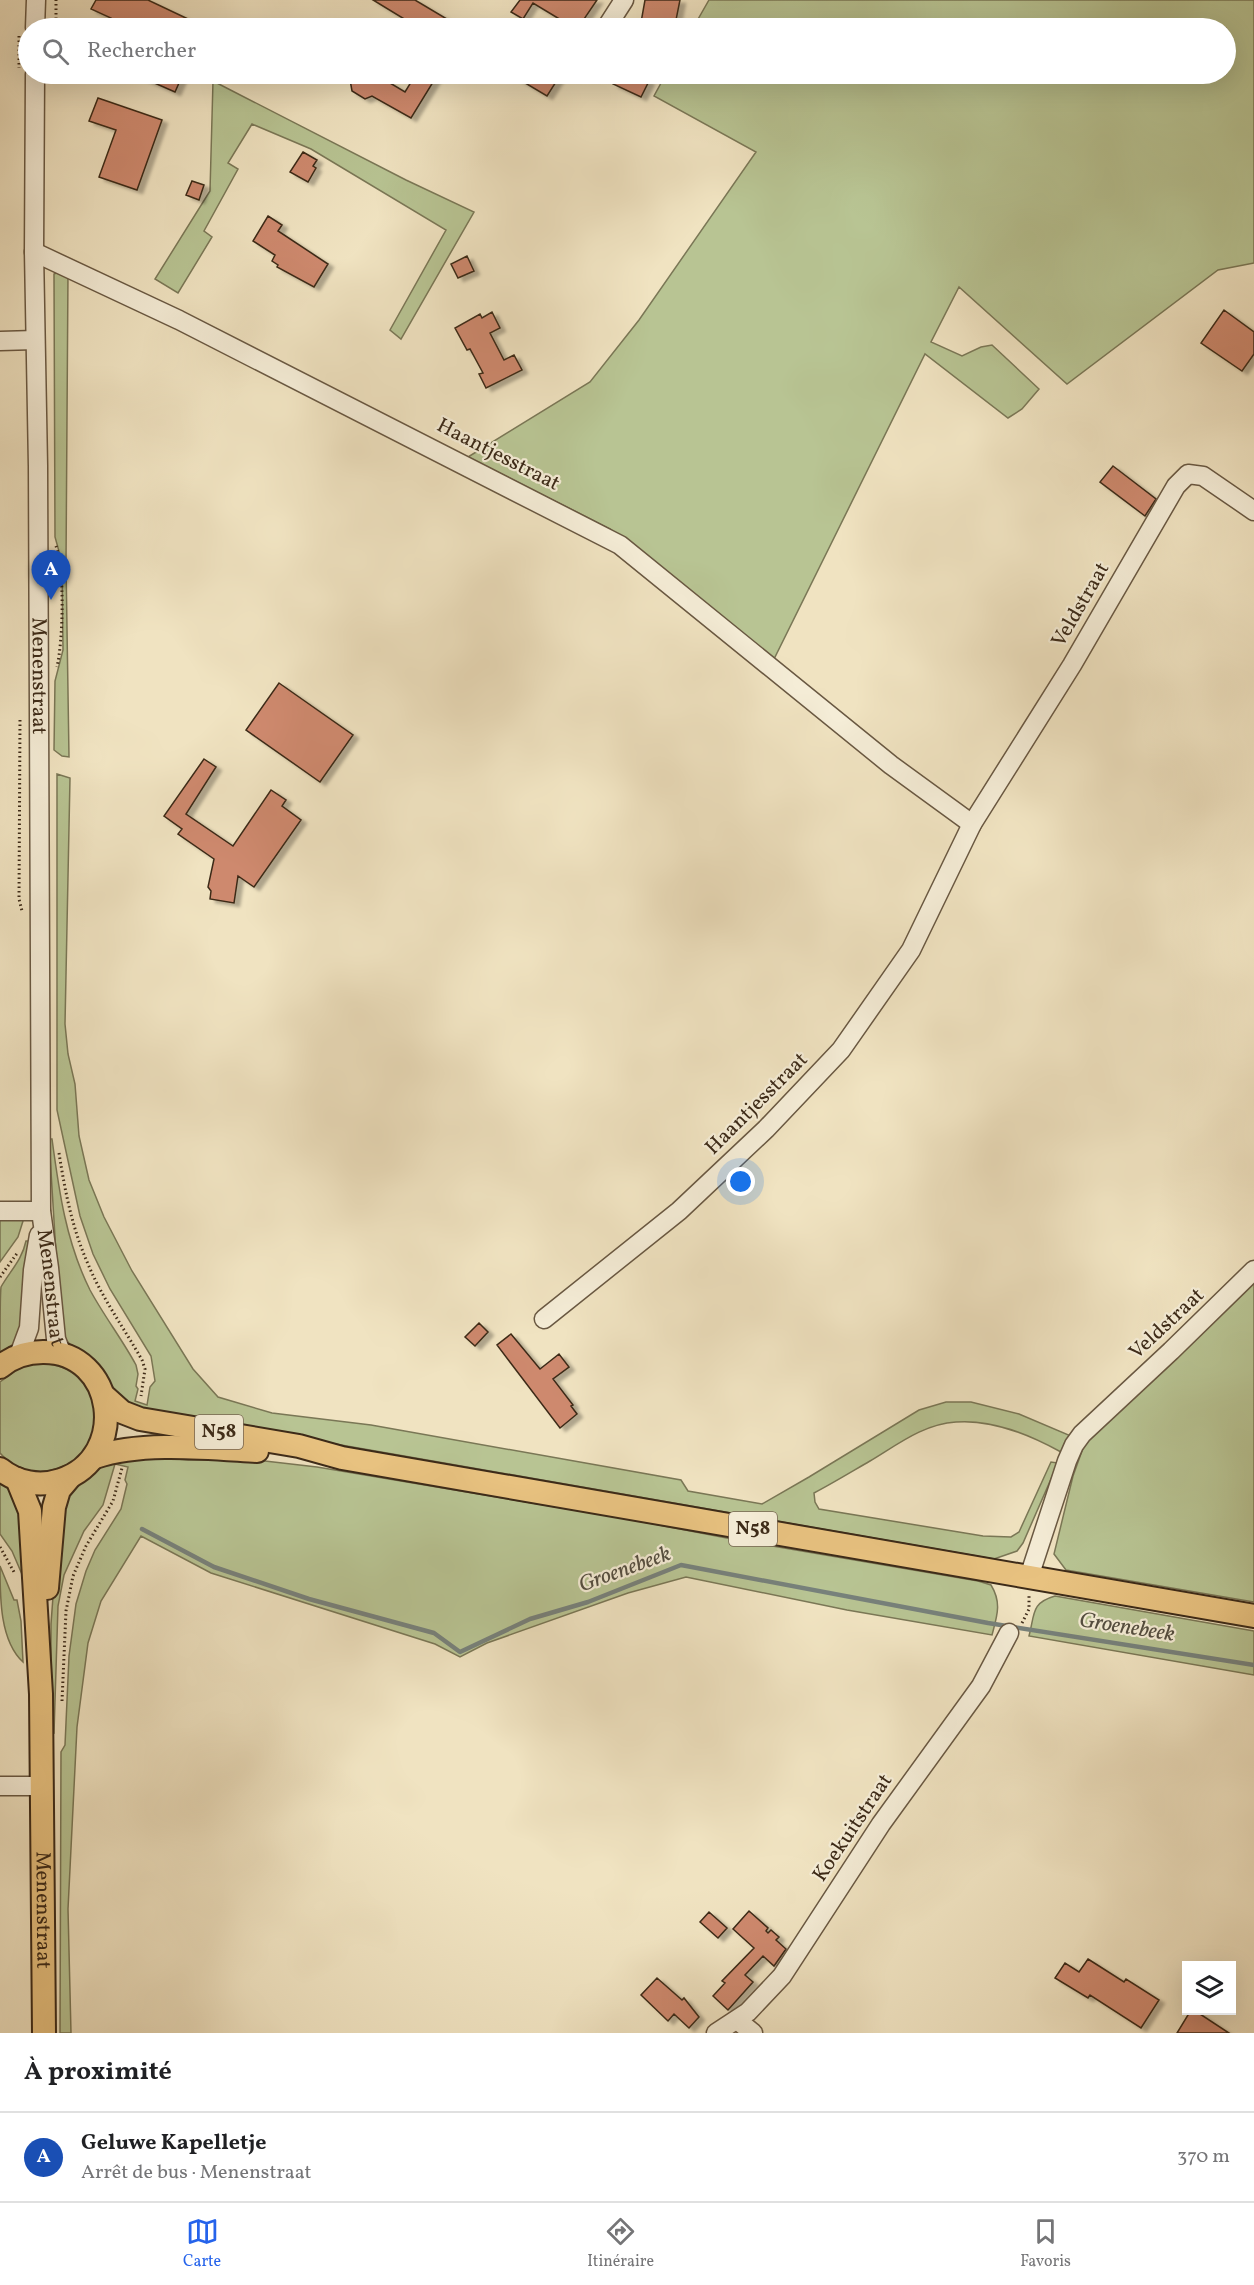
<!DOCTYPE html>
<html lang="fr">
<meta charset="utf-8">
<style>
body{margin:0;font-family:Vollkorn,serif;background:#f2f2f2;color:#202124}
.controls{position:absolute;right:18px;bottom:18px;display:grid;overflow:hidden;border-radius:0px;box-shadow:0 6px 24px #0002}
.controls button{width:54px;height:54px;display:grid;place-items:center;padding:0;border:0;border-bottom:2px solid #e0e0e0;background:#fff;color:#202124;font:30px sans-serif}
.you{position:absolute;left:741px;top:1182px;width:21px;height:21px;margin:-15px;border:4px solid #fff;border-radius:50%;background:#1a73e8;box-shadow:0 0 0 9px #1a73e833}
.badge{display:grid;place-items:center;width:39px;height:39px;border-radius:50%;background:#2563eb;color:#fff;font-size:20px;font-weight:700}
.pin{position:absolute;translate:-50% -50px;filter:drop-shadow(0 2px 3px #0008)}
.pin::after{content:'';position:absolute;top:32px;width:21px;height:18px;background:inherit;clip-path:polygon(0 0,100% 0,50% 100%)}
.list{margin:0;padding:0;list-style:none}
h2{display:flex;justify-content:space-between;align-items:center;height:78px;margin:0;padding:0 24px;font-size:26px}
h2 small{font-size:20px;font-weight:400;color:#757577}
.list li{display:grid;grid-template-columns:39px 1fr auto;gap:18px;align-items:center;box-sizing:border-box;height:90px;padding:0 24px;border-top:2px solid #e0e0e0}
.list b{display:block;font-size:22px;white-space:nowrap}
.list p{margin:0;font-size:20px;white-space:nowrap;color:#757577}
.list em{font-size:20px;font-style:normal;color:#757577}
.icon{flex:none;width:33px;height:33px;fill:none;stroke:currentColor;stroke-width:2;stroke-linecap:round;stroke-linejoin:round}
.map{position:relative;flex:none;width:1254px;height:2033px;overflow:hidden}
.search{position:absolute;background:#fff;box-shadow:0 6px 24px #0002;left:18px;right:18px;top:18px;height:66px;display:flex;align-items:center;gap:15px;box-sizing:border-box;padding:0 21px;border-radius:33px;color:#757577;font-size:22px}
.sheet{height:168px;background:#fff}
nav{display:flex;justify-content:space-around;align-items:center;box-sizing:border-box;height:84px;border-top:2px solid #e0e0e0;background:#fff;font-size:16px;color:#757577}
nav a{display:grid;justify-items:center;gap:3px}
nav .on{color:#2563eb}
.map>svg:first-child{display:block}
.green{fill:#b8c493;stroke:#7a7756;stroke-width:1.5}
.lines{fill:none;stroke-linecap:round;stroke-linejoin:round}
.stream{stroke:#77817b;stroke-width:4.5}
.building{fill:#ce896e;stroke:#3c2a18;stroke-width:1.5;filter:url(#shadow)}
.minor-casing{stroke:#695842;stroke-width:21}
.major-casing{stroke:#3c2a18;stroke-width:26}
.path{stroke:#3c2a18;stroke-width:3;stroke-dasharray:1.5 3;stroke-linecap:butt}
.minor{stroke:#f5edd7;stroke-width:18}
.major{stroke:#e8c280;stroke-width:22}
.labels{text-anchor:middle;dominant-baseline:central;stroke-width:4.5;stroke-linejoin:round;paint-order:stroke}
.shield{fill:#f5edd7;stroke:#746451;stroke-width:1.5}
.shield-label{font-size:20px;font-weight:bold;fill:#3c2a18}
.street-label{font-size:21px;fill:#3c2a18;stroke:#f5edd7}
.water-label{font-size:22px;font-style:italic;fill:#544e41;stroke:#f5edd7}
</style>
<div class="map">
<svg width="1254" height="2033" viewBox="0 0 1254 2033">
<defs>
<filter id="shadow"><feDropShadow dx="5.5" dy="3.5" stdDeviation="1.5" flood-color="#0004"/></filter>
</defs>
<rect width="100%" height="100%" fill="#f0e3c1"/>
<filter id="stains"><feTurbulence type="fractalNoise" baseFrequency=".00333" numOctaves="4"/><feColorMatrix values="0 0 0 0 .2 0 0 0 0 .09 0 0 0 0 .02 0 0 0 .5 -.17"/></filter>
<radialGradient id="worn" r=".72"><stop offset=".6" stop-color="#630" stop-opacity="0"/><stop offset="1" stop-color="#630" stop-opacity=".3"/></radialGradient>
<path class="green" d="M 709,0 L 1254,0 L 1254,263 L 1218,270 L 1067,384 L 959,287 L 931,342 L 962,356 L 981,347 L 992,345 L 1039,389 L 1022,409 L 1008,418 L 925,354 L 774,659 L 610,529 L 468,457 L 590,382 L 639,320 L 756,152 L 654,96 L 666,74 L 1226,74 L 1226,28 L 693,28 Z
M 213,81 L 406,180 L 474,212 L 401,339 L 390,330 L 446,230 L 311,149 L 252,124 L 228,163 L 238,169 L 204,231 L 212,237 L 178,293 L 155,279 L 210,191 Z
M 59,272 L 68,272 L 66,564 L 69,757 L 62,756 L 54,750 L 55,681 L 63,650 L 62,562 L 55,537 L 54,274 Z
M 57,774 L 70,778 L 65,1024 L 68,1054 L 75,1084 L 79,1136 L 89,1180 L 104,1217 L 132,1271 L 193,1369 L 218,1397 L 272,1413 L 371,1425 L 681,1480 L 688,1491 L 762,1504 L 809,1477 L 919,1410 L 946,1402 L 971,1402 L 1019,1414 L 1071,1436 L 1061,1452 C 1030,1435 993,1419 956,1422 C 923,1424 897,1445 870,1461 C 851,1472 833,1483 814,1493 L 815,1502 L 819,1509 L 983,1536 L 1011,1537 L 1019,1532 L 1051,1462 L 1058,1463 L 1023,1543 L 1017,1551 L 994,1559 L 147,1411 L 131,1411 L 67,1341 L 63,1335 L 59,1302 L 49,1139 L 52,1139 C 59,1191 66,1242 90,1290 C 104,1316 122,1339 136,1365 L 138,1374 L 136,1386 L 138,1389 L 135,1401 L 147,1405 L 150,1387 L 155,1381 L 151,1356 L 110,1289 L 93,1254 L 80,1216 L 57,1110 Z
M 21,1218 L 23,1221 L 18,1237 L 0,1262 L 0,1219 Z
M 26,1241 L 29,1241 L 25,1325 L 16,1342 L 0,1354 C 0,1342 0,1296 1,1287 C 10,1271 22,1260 26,1241 Z
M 1254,1276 L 1254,1602 L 1066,1570 L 1054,1554 L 1073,1476 L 1087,1437 Z
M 39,1363 C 48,1364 57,1364 66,1369 C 100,1386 104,1432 78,1458 C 75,1461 70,1463 66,1465 C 43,1476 17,1474 0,1453 L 0,1382 L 21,1367 Z
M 155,1457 L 188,1460 L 248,1459 L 317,1467 L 628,1519 L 737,1540 L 978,1581 L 991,1585 C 1002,1603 997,1616 992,1635 L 847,1610 L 686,1577 L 628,1593 L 487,1643 L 460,1657 L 435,1644 L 211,1573 L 141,1536 L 101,1601 L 88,1643 L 77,1727 L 68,1909 L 71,2033 L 60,2033 L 61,1752 L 65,1745 L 69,1656 L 76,1604 L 86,1571 L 95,1550 L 121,1509 L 127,1484 L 125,1480 L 128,1467 L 115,1464 L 103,1505 L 84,1531 L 64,1575 L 58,1606 L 54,1733 L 51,1732 L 51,1624 L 59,1515 L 67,1492 L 107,1462 Z
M 0,1480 L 7,1485 L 20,1504 L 24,1579 L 12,1551 L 0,1534 Z
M 0,1566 L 14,1600 L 17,1600 L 21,1621 L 23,1662 C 0,1641 0,1598 0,1566 Z
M 1055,1596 L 1254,1631 L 1254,1675 L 1029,1636 C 1035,1613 1031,1603 1055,1596 Z"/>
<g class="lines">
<path class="stream" d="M 142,1529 L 214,1567 L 309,1599 L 434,1633 L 460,1652 L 530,1619 L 588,1602 L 681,1565 L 988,1623 L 1254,1665"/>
</g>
<path class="building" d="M 96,0 L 148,0 L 207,28 L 106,28 L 111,18 L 91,9 Z
M 373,0 L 415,0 L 462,28 L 419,28 Z
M 520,0 L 597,0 L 578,28 L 571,26 L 533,3 L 523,19 L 511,12 Z
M 645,0 L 680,0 L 676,20 L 669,19 L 668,28 L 640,28 Z
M 134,74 L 183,74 L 175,92 Z
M 349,74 L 375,74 L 405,92 L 416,74 L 438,74 L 411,118 L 372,96 L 365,99 L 352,91 Z
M 510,74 L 561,74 L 547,96 Z
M 618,74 L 633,74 L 649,81 L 641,97 L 613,84 Z
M 98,98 L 162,120 L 137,190 L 99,177 L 116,130 L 89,121 Z
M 303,152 L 317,160 L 313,166 L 316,168 L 308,182 L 290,172 Z
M 192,181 L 204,185 L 199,200 L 186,195 Z
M 268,216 L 282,225 L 278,231 L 328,264 L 314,287 L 277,267 L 278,265 L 272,261 L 275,255 L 253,241 Z
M 467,256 L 474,271 L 458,278 L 451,264 Z
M 1224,310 L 1254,332 L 1254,354 L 1242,371 L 1201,343 Z
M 492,312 L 500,328 L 490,333 L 504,360 L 514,355 L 522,370 L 486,388 L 479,374 L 483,373 L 470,349 L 467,350 L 455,328 L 480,314 L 482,318 Z
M 1113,466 L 1156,499 L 1145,516 L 1100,482 Z
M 279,683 L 353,735 L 320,782 L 246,730 Z
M 204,759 L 216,767 L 186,814 L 233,846 L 271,790 L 286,800 L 282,806 L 301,820 L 254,887 L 238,876 L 234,903 L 210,899 L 211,891 L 208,887 L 214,859 L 178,834 L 182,829 L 164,816 Z
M 479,1323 L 488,1332 L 475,1346 L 465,1337 Z
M 511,1334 L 540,1369 L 559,1354 L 569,1367 L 553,1379 L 573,1405 L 571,1406 L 577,1414 L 560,1428 L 497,1345 Z
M 749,1911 L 768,1928 L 766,1931 L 768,1933 L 771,1930 L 779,1937 L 776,1940 L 786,1949 L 774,1966 L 763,1956 L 745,1975 L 753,1982 L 728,2010 L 713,1996 L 725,1983 L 722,1981 L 754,1948 L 733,1929 Z
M 709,1912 L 727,1928 L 718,1938 L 700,1922 Z
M 1088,1959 L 1124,1982 L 1126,1979 L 1159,2000 L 1141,2028 L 1090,1995 L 1088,1998 L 1055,1978 L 1065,1963 L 1079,1972 Z
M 657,1978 L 682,2000 L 684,1998 L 699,2017 L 689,2028 L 674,2014 L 668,2021 L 641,1995 Z
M 1191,2010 L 1194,2010 L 1229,2033 L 1177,2033 Z"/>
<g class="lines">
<g class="minor-casing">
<g id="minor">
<path d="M 35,28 L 36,0"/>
<path d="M 606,28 L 624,0"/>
<path id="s1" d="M 35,74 L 34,252 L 38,466 L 41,1211 L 49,1268 L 56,1339 L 62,1355"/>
<path d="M 34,252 L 179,320 L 620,545 L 891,765 L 972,824"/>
<path d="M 0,341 L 35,340"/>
<path d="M 0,1211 L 41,1211"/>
<path d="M 544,1319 L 679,1211 L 766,1129 L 841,1050 L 911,950 L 972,824 L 1072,665 L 1176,486 L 1188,474 L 1203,476 L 1254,511"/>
<path d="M 19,1355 L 29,1328 L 33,1270 L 39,1235"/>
<path d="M 1029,1577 L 1067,1461 L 1074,1445 L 1082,1434 L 1171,1351 L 1254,1270"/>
<path d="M 0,1786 L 42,1786"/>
<path d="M 737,2020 L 753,2033"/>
<path d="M 716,2033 L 748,2012 L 782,1976 L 881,1824 L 981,1686 L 1009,1633"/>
</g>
</g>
<g class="major-casing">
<g id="major">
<path d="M 0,1367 C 13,1356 27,1352 43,1352 C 116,1351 130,1457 61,1480 C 40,1487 17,1483 0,1469"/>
<path d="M 103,1395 L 122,1412 L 140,1419 L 299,1446 L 342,1458 L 1254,1616"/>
<path d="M 95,1457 C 142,1441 207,1448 257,1451"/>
<path id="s2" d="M 17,1479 L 30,1511 L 41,1694 L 44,2033"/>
<path d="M 47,1588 L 54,1507 L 59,1490 L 70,1477"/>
</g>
</g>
<path class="path" d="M 56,28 L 56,0
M 19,36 L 19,68
M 56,546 C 65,571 63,641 57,667
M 20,720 L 19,899 L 22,911
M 59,1153 C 65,1191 72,1228 88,1264 C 102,1298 124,1328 142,1360 L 145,1369 L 141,1396
M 0,1277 L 18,1252
M 0,1547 L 14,1572
M 1022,1623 L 1029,1609 L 1029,1595
M 62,1701 L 66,1611 L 73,1576 L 86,1546 L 113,1501 L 122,1468"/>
<use href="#minor" class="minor"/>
<use href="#major" class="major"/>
</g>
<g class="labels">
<g class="shield">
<rect x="195" y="1415" width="48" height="34" rx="4.5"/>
<rect x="729" y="1512" width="48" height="34" rx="4.5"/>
</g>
<g class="shield-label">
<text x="219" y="1432">N58</text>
<text x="753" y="1529">N58</text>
</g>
<g class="street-label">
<text transform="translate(498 455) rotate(27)">Haantjesstraat</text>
<text transform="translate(1081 605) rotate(-60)">Veldstraat</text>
<text stroke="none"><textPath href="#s1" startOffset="602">Menenstraat</textPath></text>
<text transform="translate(757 1104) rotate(-45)">Haantjesstraat</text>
<text stroke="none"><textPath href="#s1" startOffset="1214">Menenstraat</textPath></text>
<text transform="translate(1167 1324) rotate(-43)">Veldstraat</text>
<text transform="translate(853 1828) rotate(-56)">Koekuitstraat</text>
<text stroke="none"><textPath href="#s2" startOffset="434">Menenstraat</textPath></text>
</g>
<g class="water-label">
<text transform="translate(625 1570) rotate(-20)">Groenebeek</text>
<text transform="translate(1127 1628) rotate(9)">Groenebeek</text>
</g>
</g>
<rect width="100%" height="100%" filter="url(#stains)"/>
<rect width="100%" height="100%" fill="url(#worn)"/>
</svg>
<div class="controls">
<button><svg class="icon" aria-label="layers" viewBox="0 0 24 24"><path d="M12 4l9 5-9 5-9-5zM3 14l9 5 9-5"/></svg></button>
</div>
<div class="you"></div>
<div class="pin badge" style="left:51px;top:600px;background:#1a4fb4">A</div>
<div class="search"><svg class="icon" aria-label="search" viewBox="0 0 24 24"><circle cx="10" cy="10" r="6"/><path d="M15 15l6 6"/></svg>Rechercher</div>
</div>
<section class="sheet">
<h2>À proximité<small></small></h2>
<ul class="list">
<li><span class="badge" style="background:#1a4fb4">A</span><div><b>Geluwe Kapelletje</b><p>Arrêt de bus · Menenstraat</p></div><em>370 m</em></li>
</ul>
</section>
<nav>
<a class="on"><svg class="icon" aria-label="map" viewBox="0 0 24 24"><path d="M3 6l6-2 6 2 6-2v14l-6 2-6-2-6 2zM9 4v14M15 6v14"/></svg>Carte</a>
<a><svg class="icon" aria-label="directions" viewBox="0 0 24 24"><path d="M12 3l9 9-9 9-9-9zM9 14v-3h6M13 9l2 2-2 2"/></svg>Itinéraire</a>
<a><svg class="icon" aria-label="saved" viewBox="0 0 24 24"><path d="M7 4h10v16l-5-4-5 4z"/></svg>Favoris</a>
</nav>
